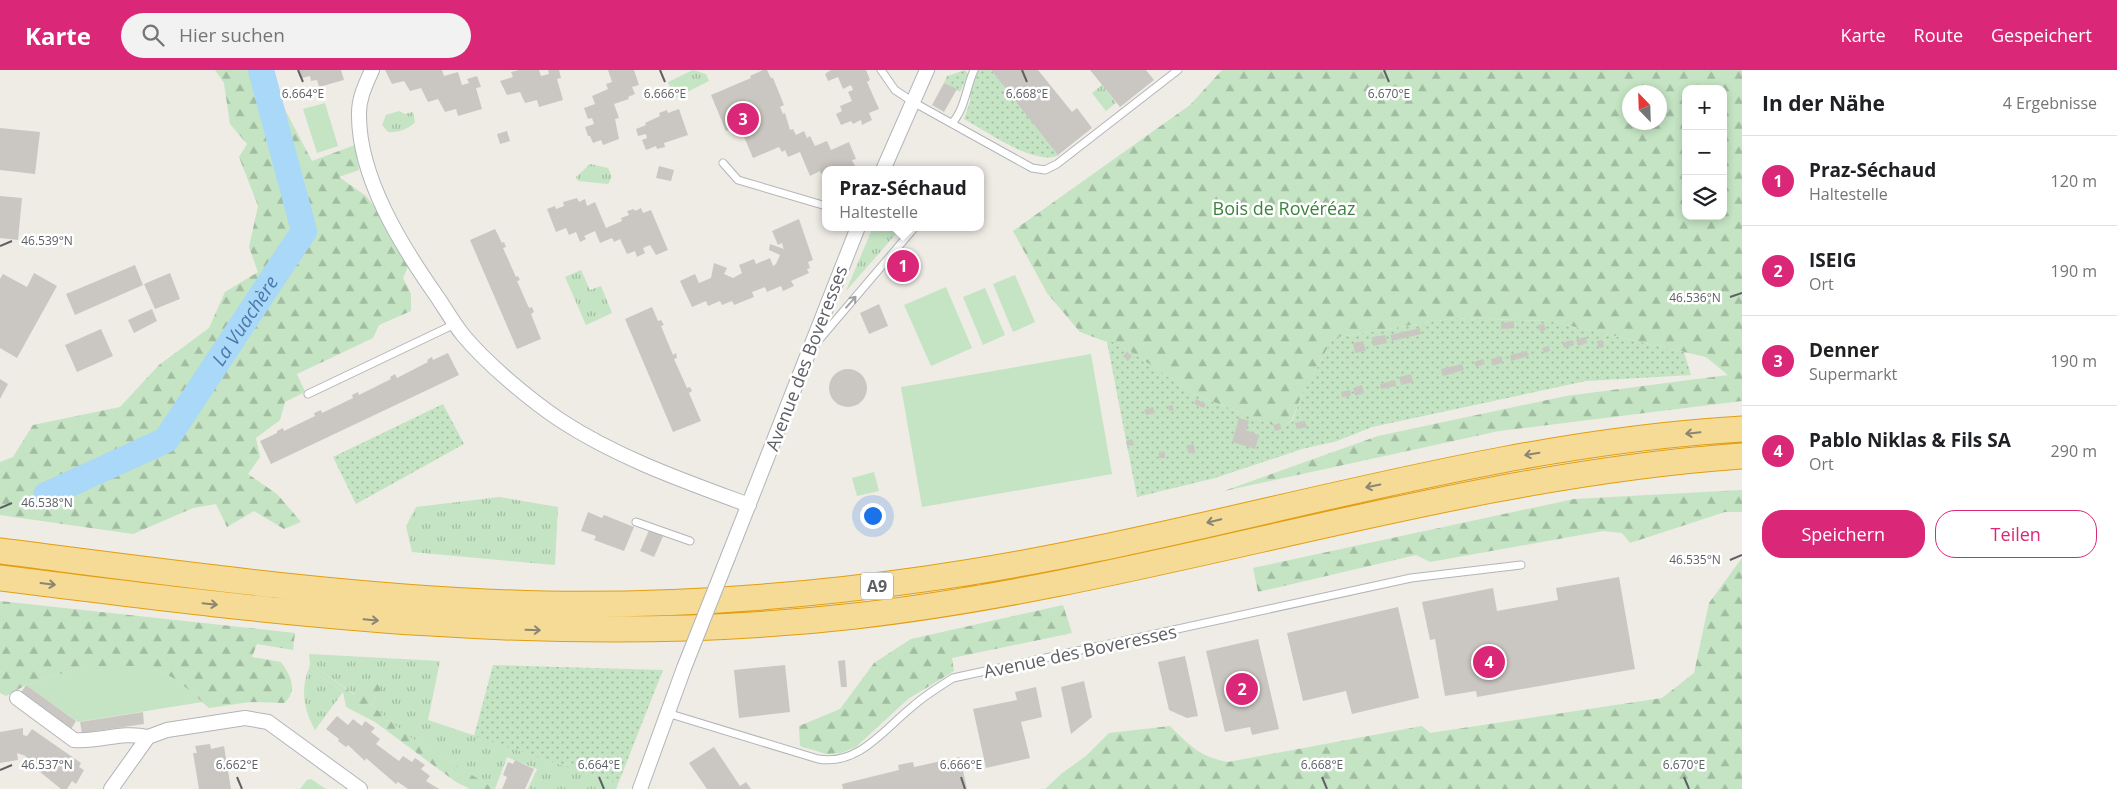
<!DOCTYPE html>
<html lang="de">
<meta charset="utf-8">
<style>
body{margin:0;font-family:"Open Sans",sans-serif;background:#f2f2f2;color:#202124}
.controls{position:absolute;right:15px;top:15px;display:grid;overflow:hidden;border-radius:10px;box-shadow:0 2px 8px #0003}
.controls button{width:45px;height:45px;display:grid;place-items:center;padding:0;border:0;border-bottom:1px solid #e0e0e0;background:#fff;color:#202124;font:25px sans-serif}
.compass{position:absolute;left:1622px;top:15px;width:45px;height:45px;border-radius:50%;background:#fff;box-shadow:0 2px 8px #0003;rotate:337deg}
.you{position:absolute;left:872px;top:445px;width:18px;height:18px;margin:-12px;border:4px solid #fff;border-radius:50%;background:#1a73e8;box-shadow:0 0 0 8px #1a73e833}
.badge{display:grid;place-items:center;width:32px;height:32px;border-radius:50%;background:#db2777;color:#fff;font-size:16px;font-weight:700}
.pin{position:absolute;translate:-50% -50%;border:2px solid #fff;box-shadow:0 1px 5px #0006}
.popup{position:absolute;left:822px;top:96px;width:162px;height:65px;box-sizing:border-box;display:grid;place-content:center;border-radius:10px;background:#fff;filter:drop-shadow(0 1px 4px #0005);font-size:16px;white-space:nowrap;color:#757577}
.popup b{font-size:19px;color:#202124}
.popup::after{content:'';position:absolute;left:50%;top:100%;margin-left:-10px;border:10px solid transparent;border-top-color:#fff}
.list{margin:0;padding:0;list-style:none}
h2{display:flex;justify-content:space-between;align-items:center;height:65px;margin:0;padding:0 20px;font-size:21px}
h2 small{font-size:16px;font-weight:400;color:#757577}
.list li{display:grid;grid-template-columns:32px 1fr auto;gap:15px;align-items:center;box-sizing:border-box;height:90px;padding:0 20px;border-top:1px solid #e0e0e0}
.list b{display:block;font-size:19px;white-space:nowrap}
.list p{margin:0;font-size:16px;white-space:nowrap;color:#757577}
.list em{font-size:16px;font-style:normal;color:#757577}
.actions{display:flex;gap:10px;padding:15px 20px}
.actions a{flex:1;padding:11px 0;border:1px solid #db2777;border-radius:20px;text-align:center;font-size:18px;color:#db2777}
.actions .main{background:#db2777;color:#fff}
.icon{flex:none;width:28px;height:28px;fill:none;stroke:currentColor;stroke-width:2;stroke-linecap:round;stroke-linejoin:round}
.map{position:relative;flex:none;width:1742px;height:719px;overflow:hidden}
header{display:flex;align-items:center;gap:30px;box-sizing:border-box;height:70px;padding:0 25px;background:#db2777;color:#fff}
header strong{font-size:24px}
nav{display:flex;gap:28px;margin-inline-start:auto;font-size:18px}
.search{width:350px;height:45px;background:#f2f2f2;display:flex;align-items:center;gap:12px;box-sizing:border-box;padding:0 18px;border-radius:28px;color:#757577;font-size:19px}
main{display:flex}
aside{flex:1;background:#fff}
.map>svg:first-child{display:block}
.grass{fill:url(#grass-tufts)}
.forest{fill:url(#forest-firs);fill-rule:evenodd}
.garden{fill:url(#garden-dots)}
.pitch{fill:#c4e4c3}
.lines{fill:none;stroke-linecap:round;stroke-linejoin:round}
.river{stroke:#aad8f9;stroke-width:26}
.building{fill:#cac7c2}
.lane-casing{stroke:#b2b5b9;stroke-width:9}
.street-casing{stroke:#b2b5b9;stroke-width:16}
.highway-casing{stroke:#e29e11;stroke-width:27}
.lane{stroke:#fff;stroke-width:7}
.street{stroke:#fff;stroke-width:14}
.highway{stroke:#f5db95;stroke-width:25}
.street-bridge-casing{stroke:#b2b5b9;stroke-width:16;stroke-linecap:butt}
.street-bridge{stroke:#fff;stroke-width:14}
.oneway{stroke:#9ea0a2}
.oneway2{stroke:#8b8573}
.ticks{fill:none;stroke:#5d6064;stroke-width:2}
.labels{text-anchor:middle;dominant-baseline:central;stroke-width:5;stroke-linejoin:round;paint-order:stroke}
.shield{fill:#fff;stroke:#8e9092;stroke-width:1}
.shield-label{font-size:16px;font-weight:bold;fill:#5d6064}
.park-label{font-size:18px;fill:#3c843e;stroke:#fff}
.street-label{font-size:18px;fill:#5d6064;stroke:#fff}
.water-label{font-size:19px;font-style:italic;fill:#4879aa;stroke:#fff}
.ticks-label{font-size:12px;text-anchor:middle;fill:#5d6064;stroke:#fff;stroke-width:5;stroke-linejoin:round;paint-order:stroke}
</style>
<header>
<strong>Karte</strong>
<div class="search"><svg class="icon" aria-label="search" viewBox="0 0 24 24"><circle cx="10" cy="10" r="6"/><path d="M15 15l6 6"/></svg>Hier suchen</div>
<nav><a>Karte</a><a>Route</a><a>Gespeichert</a></nav>
</header>
<main>
<div class="map">
<svg width="1742" height="719" viewBox="0 0 1742 719">
<defs>
<pattern id="grass-tufts" width="24" height="20" patternUnits="userSpaceOnUse" patternTransform="scale(1.25)"><rect width="24" height="20" fill="#c4e4c3"/><path d="M3 7l-1-3M5 7V3M7 7l1-3M15 17l-1-3M17 17v-4M19 17l1-3" fill="none" stroke="#a2bca2"/></pattern>
<pattern id="forest-firs" width="22" height="20" patternUnits="userSpaceOnUse" patternTransform="scale(1.25)"><rect width="22" height="20" fill="#c4e4c3"/><path d="M5 1l3.5 6h-7zM16 11l3.5 6h-7z" fill="#a2bca2"/></pattern>
<pattern id="garden-dots" width="8" height="8" patternUnits="userSpaceOnUse" patternTransform="scale(1.25)"><rect width="8" height="8" fill="#c4e4c3"/><path d="M2 2h.1M6 6h.1" fill="none" stroke="#a2bca2" stroke-width="1.8" stroke-linecap="round"/></pattern>
</defs>
<rect width="100%" height="100%" fill="#eeece5"/>
<path class="grass" d="M 693,0 L 706,4 L 709,11 L 675,28 L 668,12 Z
M 1102,15 L 1116,33 L 1106,41 L 1092,23 Z
M 399,41 L 405,44 L 413,42 L 415,52 C 409,59 397,63 388,62 L 382,55 L 386,45 Z
M 590,94 L 608,98 L 612,107 L 608,114 L 578,111 L 576,107 Z
M 873,157 L 902,157 L 846,221 Z
M 581,200 L 590,220 L 601,216 L 612,243 L 586,255 L 565,207 Z
M 499,427 L 558,437 L 555,495 L 412,482 L 406,456 L 416,437 Z
M 0,492 L 70,501 L 70,506 L 0,497 Z
M 309,584 L 440,591 L 428,650 L 618,714 L 616,719 L 528,719 L 537,699 L 507,687 L 495,719 L 411,668 L 371,635 L 381,619 L 356,625 L 310,594 Z
M 309,598 L 343,622 L 315,660 C 304,640 300,620 309,598 Z"/>
<path class="forest" d="M 215,0 L 272,0 L 272,15 L 312,91 L 355,75 L 359,100 L 339,107 L 366,126 L 413,185 L 403,208 L 411,224 L 411,241 L 379,255 L 373,268 L 297,304 L 305,322 L 285,332 L 280,350 L 256,368 L 260,387 L 248,404 L 277,424 L 301,452 L 284,459 L 254,441 L 227,457 L 216,434 L 193,438 L 133,464 L 0,445 L 0,392 L 13,387 L 33,355 L 120,337 L 159,295 L 209,258 L 225,222 L 258,202 L 249,177 L 258,136 L 239,87 L 247,74 L 230,54 L 224,13 Z
M 1222,0 L 1742,0 L 1742,331 L 1499,361 L 1224,421 L 1378,366 L 1566,326 L 1728,305 L 1706,287 L 1549,251 L 1455,248 L 1333,268 L 1301,327 L 1291,352 L 1272,355 L 1193,324 L 1117,272 L 1107,272 L 1080,262 L 1047,223 L 1013,161 L 1190,35 ZM 1686,19 L 1723,19 L 1723,146 L 1686,146 ZM 1630,22 L 1660,22 L 1660,52 L 1630,52 Z
M 1742,420 L 1742,442 L 1725,442 L 1630,473 L 1622,463 L 1603,461 L 1430,492 L 1416,485 L 1258,522 L 1253,498 L 1574,429 Z
M 1742,488 L 1742,719 L 1045,719 L 1061,704 L 1086,686 L 1109,663 L 1170,656 C 1190,676 1200,687 1228,692 L 1422,656 L 1430,663 L 1662,628 L 1694,603 L 1709,533 Z
M 0,531 L 295,563 L 293,580 L 257,574 L 252,587 L 281,592 C 290,605 299,620 284,633 L 250,632 L 209,638 L 178,611 L 151,596 L 85,596 L 26,615 L 6,626 L 0,623 Z
M 1063,535 L 1072,563 L 952,588 L 954,601 L 908,629 L 856,677 L 841,683 L 826,684 L 800,676 L 799,656 L 840,639 L 874,593 L 911,569 Z
M 310,594 L 355,625 L 359,612 L 375,611 L 381,619 L 371,635 L 413,669 L 495,719 L 470,719 L 456,712 L 375,652 L 346,637 L 343,622 L 309,598 Z"/>
<path class="garden" d="M 965,0 L 968,4 L 960,22 L 944,13 L 947,6 Z
M 978,0 L 991,0 L 1059,85 C 1036,97 988,62 964,49 L 970,31 L 970,18 Z
M 1455,248 L 1549,251 L 1684,282 L 1691,305 L 1586,311 L 1372,357 L 1337,371 L 1302,379 L 1215,408 L 1137,427 L 1107,272 L 1117,272 L 1193,324 L 1272,355 L 1292,352 L 1301,327 L 1333,268 Z
M 443,334 L 464,374 L 356,434 L 333,387 Z
M 493,595 L 663,600 L 618,714 L 474,666 Z"/>
<path class="pitch" d="M 325,33 L 338,76 L 317,83 L 303,39 Z
M 1015,205 L 1035,252 L 1013,262 L 993,214 Z
M 946,217 L 972,278 L 931,296 L 904,235 Z
M 985,218 L 1005,265 L 983,275 L 963,227 Z
M 1091,284 L 1112,404 L 922,437 L 901,317 Z
M 874,402 L 879,421 L 857,426 L 852,408 Z
M 85,596 L 151,596 L 178,611 L 202,632 L 78,652 L 26,615 Z
M 311,709 L 326,719 L 300,719 L 307,710 Z"/>
<g class="lines">
<path class="river" id="s1" d="M 46,425 L 166,370 L 304,161 L 261,0"/>
</g>
<path class="building" d="M 299,0 L 341,0 L 344,10 L 319,17 L 317,10 L 311,11 L 310,6 L 302,8 Z
M 385,0 L 442,0 L 444,6 L 458,2 L 462,15 L 469,13 L 467,9 L 477,6 L 481,17 L 476,18 L 482,39 L 458,46 L 456,39 L 445,42 L 438,29 L 428,32 L 421,18 L 410,21 L 404,11 L 392,14 Z
M 519,0 L 539,0 L 541,6 L 549,4 L 548,0 L 559,0 L 561,8 L 557,9 L 563,30 L 539,37 L 537,30 L 525,33 L 520,22 L 507,25 L 500,11 L 513,7 L 511,2 Z
M 608,0 L 634,0 L 639,15 L 632,17 L 635,24 L 628,27 L 629,29 L 614,34 L 619,48 L 615,49 L 619,69 L 603,75 L 601,70 L 593,73 L 590,66 L 588,66 L 585,57 L 594,54 L 592,48 L 588,49 L 584,38 L 595,34 L 592,26 L 608,19 L 606,14 L 612,12 Z
M 763,0 L 767,0 L 771,8 L 773,8 L 784,35 L 780,37 L 783,44 L 785,43 L 790,60 L 793,59 L 796,65 L 804,61 L 807,68 L 810,66 L 815,76 L 827,71 L 831,80 L 849,72 L 856,89 L 852,90 L 856,98 L 826,100 L 821,104 L 820,101 L 810,106 L 800,82 L 788,87 L 785,80 L 782,82 L 779,77 L 753,88 L 739,55 L 726,61 L 711,25 L 751,8 L 750,6 Z
M 831,0 L 866,0 L 870,10 L 867,12 L 879,39 L 869,43 L 872,50 L 862,55 L 861,50 L 853,54 L 851,51 L 841,55 L 836,44 L 842,41 L 840,36 L 852,31 L 848,22 L 853,20 L 851,15 L 843,19 L 838,7 L 828,11 L 825,4 Z
M 991,0 L 1038,0 L 1072,42 L 1077,38 L 1092,58 L 1058,85 Z
M 1090,0 L 1146,0 L 1154,10 L 1120,37 Z
M 944,13 L 957,19 L 944,42 L 932,35 Z
M 679,39 L 688,65 L 664,73 L 665,77 L 657,79 L 656,76 L 646,80 L 642,70 L 647,68 L 646,64 L 638,66 L 636,59 L 646,55 L 645,53 L 660,46 L 659,43 L 667,40 L 668,43 Z
M 0,58 L 40,62 L 35,104 L 0,100 Z
M 507,61 L 510,71 L 500,74 L 497,64 Z
M 659,96 L 674,100 L 671,111 L 656,108 Z
M 0,126 L 22,128 L 18,170 L 0,168 Z
M 577,128 L 579,132 L 585,129 L 587,136 L 595,132 L 606,158 L 622,151 L 621,148 L 629,145 L 627,141 L 634,139 L 635,141 L 641,138 L 643,143 L 651,140 L 668,180 L 656,185 L 650,175 L 643,178 L 645,183 L 637,187 L 635,181 L 627,184 L 620,169 L 614,172 L 612,168 L 600,173 L 595,161 L 584,166 L 586,169 L 580,172 L 576,162 L 569,165 L 566,158 L 556,162 L 547,139 L 555,136 L 556,139 L 564,136 L 563,132 Z
M 799,149 L 813,190 L 808,192 L 810,198 L 807,199 L 809,203 L 791,211 L 794,216 L 783,221 L 781,216 L 767,222 L 765,217 L 752,222 L 754,227 L 734,235 L 732,231 L 722,235 L 720,231 L 708,236 L 706,231 L 692,237 L 680,211 L 695,204 L 699,213 L 711,208 L 714,193 L 727,198 L 724,204 L 733,208 L 742,203 L 739,195 L 754,189 L 756,194 L 770,188 L 773,196 L 776,194 L 780,185 L 769,180 L 770,174 L 784,179 L 783,177 L 782,173 L 778,175 L 772,161 Z
M 495,159 L 502,173 L 504,172 L 506,177 L 503,178 L 516,207 L 518,206 L 520,210 L 517,211 L 529,238 L 532,237 L 534,242 L 531,244 L 541,269 L 517,279 L 470,170 Z
M 910,185 L 913,187 L 899,202 L 896,200 Z
M 135,195 L 143,215 L 75,245 L 66,224 Z
M 34,203 L 57,216 L 17,288 L 0,278 L 0,209 L 3,204 L 27,217 Z
M 170,203 L 180,229 L 155,239 L 144,214 Z
M 879,234 L 888,256 L 869,264 L 860,243 Z
M 652,237 L 658,251 L 661,250 L 664,255 L 661,256 L 673,285 L 676,283 L 677,288 L 674,289 L 687,318 L 690,317 L 692,321 L 689,323 L 701,351 L 673,362 L 625,249 Z
M 152,239 L 157,251 L 134,263 L 128,250 Z
M 1514,251 L 1514,258 L 1501,259 L 1501,253 Z
M 1544,254 L 1546,260 L 1540,262 L 1538,255 Z
M 1420,258 L 1421,264 L 1392,271 L 1390,265 Z
M 101,259 L 113,286 L 77,302 L 65,275 Z
M 1385,265 L 1387,273 L 1373,276 L 1372,267 Z
M 1586,267 L 1587,273 L 1578,276 L 1576,269 Z
M 1572,270 L 1574,275 L 1564,278 L 1562,273 Z
M 1602,270 L 1604,277 L 1598,278 L 1597,271 Z
M 1363,271 L 1366,281 L 1355,283 L 1353,273 Z
M 1549,276 L 1550,281 L 1544,283 L 1542,278 Z
M 1527,281 L 1529,286 L 1511,291 L 1510,285 Z
M 1127,282 L 1132,286 L 1128,291 L 1123,286 Z
M 448,283 L 459,305 L 271,394 L 260,371 L 277,363 L 277,361 L 283,358 L 284,361 L 315,346 L 314,343 L 321,340 L 322,343 L 353,328 L 352,325 L 358,322 L 359,325 L 391,309 L 390,307 L 395,304 L 397,308 L 428,292 L 427,290 L 430,288 L 432,287 L 433,290 Z
M 1501,286 L 1503,292 L 1493,296 L 1491,289 Z
M 1483,289 L 1485,294 L 1476,297 L 1474,292 Z
M 1462,294 L 1464,300 L 1443,306 L 1441,299 Z
M829 318a19 19 0 1 1 38 0a19 19 0 1 1-38 0Z
M 1411,304 L 1413,312 L 1401,315 L 1399,307 Z
M 0,309 L 8,314 L 0,329 Z
M 1395,310 L 1396,316 L 1381,319 L 1380,314 Z
M 1362,315 L 1364,323 L 1355,326 L 1353,318 Z
M 1350,320 L 1351,326 L 1342,327 L 1341,322 Z
M 1196,329 L 1206,334 L 1204,338 L 1194,334 Z
M 1172,335 L 1174,340 L 1169,341 L 1168,336 Z
M 1153,337 L 1155,343 L 1146,345 L 1144,340 Z
M 1239,348 L 1249,351 L 1246,360 L 1259,365 L 1255,379 L 1232,372 Z
M 1305,351 L 1307,357 L 1297,359 L 1295,353 Z
M 1280,353 L 1281,359 L 1275,361 L 1273,355 Z
M 1132,369 L 1134,375 L 1127,376 L 1126,371 Z
M 1194,374 L 1195,383 L 1188,383 L 1187,375 Z
M 1159,382 L 1165,382 L 1165,388 L 1159,388 Z
M 588,442 L 602,448 L 604,445 L 634,457 L 624,481 L 594,470 L 596,466 L 581,461 Z
M 650,458 L 664,464 L 654,487 L 640,481 Z
M 1619,507 L 1635,599 L 1477,627 L 1476,621 L 1445,626 L 1435,569 L 1430,570 L 1422,532 L 1493,518 L 1497,541 L 1558,530 L 1556,518 Z
M 1398,537 L 1419,628 L 1352,644 L 1346,621 L 1303,631 L 1287,563 Z
M 1258,569 L 1279,659 L 1252,665 L 1250,657 L 1225,662 L 1206,581 Z
M 1185,586 L 1198,646 L 1187,648 L 1169,640 L 1158,592 Z
M 845,590 L 847,617 L 841,617 L 838,591 Z
M 785,595 L 790,642 L 739,648 L 734,600 Z
M 1084,611 L 1092,647 L 1071,664 L 1061,617 Z
M 26,615 L 76,651 L 70,661 L 20,624 Z
M 1036,617 L 1042,647 L 1021,652 L 1030,688 L 986,698 L 973,639 L 1017,630 L 1015,622 Z
M 143,642 L 144,654 L 82,663 L 80,652 Z
M 337,646 L 348,655 L 353,649 L 362,656 L 365,651 L 375,658 L 371,662 L 380,669 L 376,674 L 399,691 L 403,686 L 412,692 L 415,688 L 425,695 L 421,699 L 430,706 L 426,711 L 439,719 L 408,719 L 398,712 L 396,714 L 366,688 L 365,691 L 348,675 L 346,677 L 338,671 L 339,669 L 326,659 Z
M 23,658 L 23,665 L 27,666 L 32,659 L 81,693 L 79,697 L 84,700 L 76,714 L 72,711 L 67,719 L 61,719 L 24,689 L 26,686 L 17,683 L 18,690 L 0,693 L 0,662 Z
M 210,674 L 211,679 L 224,676 L 231,719 L 199,719 L 193,683 L 197,683 L 195,676 Z
M 714,677 L 740,716 L 746,712 L 751,719 L 707,719 L 689,693 Z
M 960,687 L 967,719 L 843,719 L 842,714 L 899,700 L 898,695 L 913,692 L 914,697 Z
M 515,690 L 534,699 L 525,719 L 502,719 L 507,707 L 503,705 L 508,692 L 513,694 Z"/>
<g class="lines">
<g class="lane-casing">
<path id="lane" d="M 881,0 L 895,20 L 913,32 L 1032,98 L 1045,100 L 1057,94 L 1178,0
M 952,53 C 965,39 966,18 974,0
M 723,93 L 738,110 L 826,136
M 818,271 L 915,157
M 308,324 L 455,254
M 636,452 L 690,471
M 667,643 L 818,689 C 859,696 884,659 912,637 C 924,626 939,617 953,608 L 1411,508 L 1521,495"/>
</g>
<g class="street-casing">
<path id="street" d="M 372,0 C 366,14 359,27 359,43 C 358,107 402,177 438,228 C 446,240 454,254 463,265 C 487,294 529,329 560,350 C 618,388 684,411 749,435
M 883,100 L 927,0
M 728,487 L 858,157
M 17,628 L 74,670 C 101,672 120,661 148,667
M 111,719 L 148,667 L 167,660 L 245,648 L 268,652 L 360,719
M 640,719 L 684,598"/>
</g>
<g class="highway-casing">
<path id="highway" d="M 0,481 C 181,504 363,530 546,534 C 673,536 799,527 925,509 C 1200,471 1464,375 1742,359
M 0,508 C 286,544 567,579 855,546 C 1154,512 1441,407 1742,386"/>
</g>
<use href="#lane" class="lane"/>
<use href="#street" class="street"/>
<use href="#highway" class="highway"/>
<g class="street-bridge-casing">
<path id="street-bridge" d="M 684,598 L 728,487"/>
</g>
<use href="#street-bridge" class="street-bridge"/>
</g>
<defs><path id="oneway-shaft" d="M-6 0H5M1.5-3L5.5 0L1.5 3" fill="none" stroke-width="1.6" stroke-linecap="round" stroke-linejoin="round" transform="scale(1.25)"/></defs>
<use class="oneway" href="#oneway-shaft" transform="translate(851 232) rotate(-49)"/>
<g class="oneway2">
<use href="#oneway-shaft" transform="translate(1693 363) rotate(174)"/>
<use href="#oneway-shaft" transform="translate(1532 384) rotate(170)"/>
<use href="#oneway-shaft" transform="translate(1373 416) rotate(168)"/>
<use href="#oneway-shaft" transform="translate(1214 451) rotate(167)"/>
<use href="#oneway-shaft" transform="translate(48 514) rotate(7)"/>
<use href="#oneway-shaft" transform="translate(210 534) rotate(6)"/>
<use href="#oneway-shaft" transform="translate(371 550) rotate(5)"/>
<use href="#oneway-shaft" transform="translate(533 560) rotate(2)"/>
</g>
<path class="ticks" d="M 298,0 L 303,12M 660,0 L 665,12M 1022,0 L 1027,12M 1384,0 L 1389,12M 0,176 L 12,171M 1730,227 L 1742,223M 0,438 L 12,433M 1730,490 L 1742,485M 0,700 L 12,695M 237,707 L 242,719M 599,707 L 604,719M 961,707 L 965,719M 1322,707 L 1327,719M 1684,707 L 1689,719"/>
<g class="labels">
<rect class="shield" x="861" y="502.5" width="32" height="27" rx="4"/>
<g class="shield-label">
<text x="877" y="516">A9</text>
</g>
<g class="park-label">
<text x="1284" y="138">Bois de Rovéréaz</text>
</g>
<g class="street-label">
<text transform="translate(806 288) rotate(-69)">Avenue des Boveresses</text>
<text transform="translate(1080 581) rotate(-12)">Avenue des Boveresses</text>
</g>
<g class="water-label">
<text stroke="none"><textPath href="#s1" startOffset="275">La Vuachère</textPath></text>
</g>
</g>
<g class="ticks-label">
<text x="303" y="28">6.664°E</text>
<text x="665" y="28">6.666°E</text>
<text x="1027" y="28">6.668°E</text>
<text x="1389" y="28">6.670°E</text>
<text x="47" y="175">46.539°N</text>
<text x="1695" y="232">46.536°N</text>
<text x="47" y="437">46.538°N</text>
<text x="1695" y="494">46.535°N</text>
<text x="237" y="699">6.662°E</text>
<text x="599" y="699">6.664°E</text>
<text x="961" y="699">6.666°E</text>
<text x="1322" y="699">6.668°E</text>
<text x="1684" y="699">6.670°E</text>
<text x="47" y="699">46.537°N</text>
</g>
</svg>
<div class="controls">
<button>+</button>
<button>−</button>
<button><svg class="icon" aria-label="layers" viewBox="0 0 24 24"><path d="M12 4l9 5-9 5-9-5zM3 14l9 5 9-5"/></svg></button>
</div>
<svg class="compass" viewBox="-18 -18 36 36"><path d="M0-13l5 13h-10z" fill="#e53935"/><path d="M0 13l5-13h-10z" fill="#757577"/></svg>
<div class="you"></div>
<div class="pin badge" style="left:903px;top:196px">1</div>
<div class="popup"><b>Praz-Séchaud</b>Haltestelle</div>
<div class="pin badge" style="left:1242px;top:619px">2</div>
<div class="pin badge" style="left:743px;top:49px">3</div>
<div class="pin badge" style="left:1489px;top:592px">4</div>
</div>
<aside>
<h2>In der Nähe<small>4 Ergebnisse</small></h2>
<ul class="list">
<li><span class="badge">1</span><div><b>Praz-Séchaud</b><p>Haltestelle</p></div><em>120 m</em></li>
<li><span class="badge">2</span><div><b>ISEIG</b><p>Ort</p></div><em>190 m</em></li>
<li><span class="badge">3</span><div><b>Denner</b><p>Supermarkt</p></div><em>190 m</em></li>
<li><span class="badge">4</span><div><b>Pablo Niklas &amp; Fils SA</b><p>Ort</p></div><em>290 m</em></li>
</ul>
<div class="actions"><a class="main">Speichern</a><a>Teilen</a></div>
</aside>
</main>
